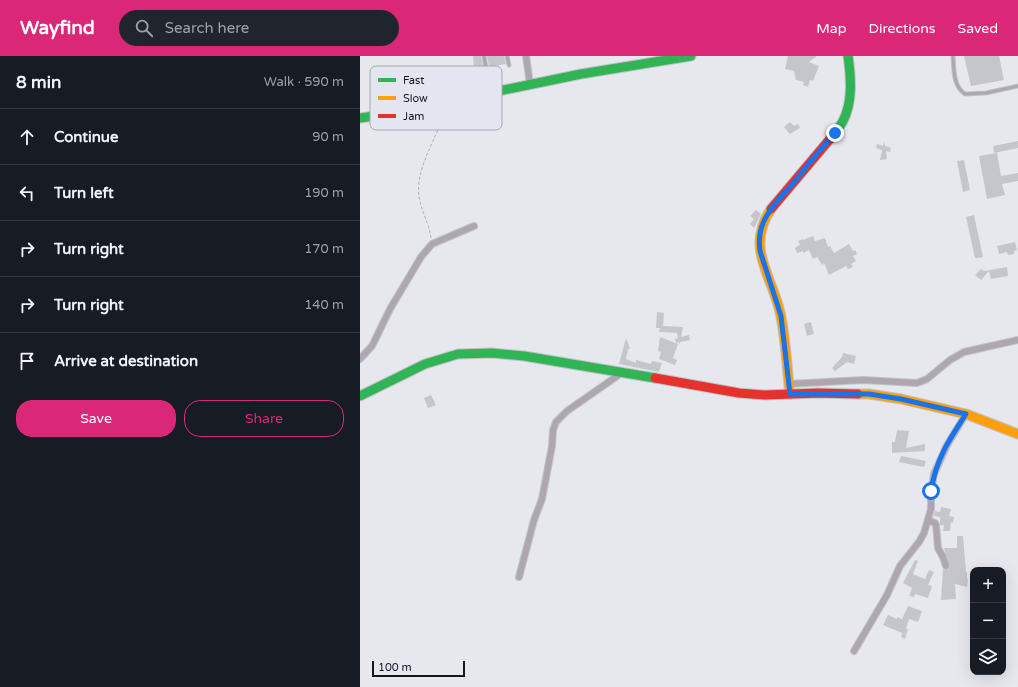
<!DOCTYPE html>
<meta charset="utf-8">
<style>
body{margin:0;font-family:"Varela Round",sans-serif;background:#20242c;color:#f1f3f6}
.controls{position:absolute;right:12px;bottom:12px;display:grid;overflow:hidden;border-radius:8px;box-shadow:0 4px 16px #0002}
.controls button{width:36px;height:36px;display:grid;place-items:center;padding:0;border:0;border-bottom:1px solid #363941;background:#171b24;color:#f1f3f6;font:20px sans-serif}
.scale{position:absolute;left:12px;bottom:10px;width:93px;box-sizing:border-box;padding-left:4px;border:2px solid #16161a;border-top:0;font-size:11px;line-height:14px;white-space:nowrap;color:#16161a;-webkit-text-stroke:3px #e3e6f1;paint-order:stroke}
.stop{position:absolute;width:12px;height:12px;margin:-9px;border:3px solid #1a73e8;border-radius:50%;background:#fff}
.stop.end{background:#1a73e8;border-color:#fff;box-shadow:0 1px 4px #0008}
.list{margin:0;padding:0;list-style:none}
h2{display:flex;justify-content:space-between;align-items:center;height:52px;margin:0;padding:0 16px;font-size:17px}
h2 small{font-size:13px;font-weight:400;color:#9ea1a6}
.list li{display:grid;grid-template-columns:26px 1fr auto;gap:12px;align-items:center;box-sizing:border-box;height:56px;padding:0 16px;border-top:1px solid #363941}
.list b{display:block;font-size:15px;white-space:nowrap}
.list em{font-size:13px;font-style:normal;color:#9ea1a6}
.actions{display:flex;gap:8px;padding:12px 16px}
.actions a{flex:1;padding:9px 0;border:1px solid #db2777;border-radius:16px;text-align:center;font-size:14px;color:#db2777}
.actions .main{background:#db2777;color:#fff}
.icon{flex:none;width:22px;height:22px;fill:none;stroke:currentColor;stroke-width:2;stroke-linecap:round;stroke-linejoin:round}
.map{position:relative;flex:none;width:658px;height:631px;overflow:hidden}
header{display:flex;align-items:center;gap:24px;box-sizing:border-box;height:56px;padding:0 20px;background:#db2777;color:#fff}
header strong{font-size:19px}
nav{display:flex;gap:22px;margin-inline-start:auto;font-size:14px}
.search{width:280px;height:36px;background:#20242c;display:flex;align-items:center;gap:10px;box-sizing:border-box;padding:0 14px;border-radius:22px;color:#9ea1a6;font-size:15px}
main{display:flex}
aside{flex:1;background:#171b24}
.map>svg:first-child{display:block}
.building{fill:#c5c6cb}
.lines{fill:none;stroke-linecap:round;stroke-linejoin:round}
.lane-casing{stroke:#c1c3c7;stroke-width:5}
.street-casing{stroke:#c1c3c7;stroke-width:8}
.fast-casing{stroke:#c1c3c7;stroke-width:11}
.slow-casing{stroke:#c1c3c7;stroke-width:11}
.jam-casing{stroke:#c1c3c7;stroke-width:11}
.path{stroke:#afacb5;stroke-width:1;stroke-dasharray:3 2;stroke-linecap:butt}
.lane{stroke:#aea7b2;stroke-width:3}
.street{stroke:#aea7b2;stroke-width:6}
.fast{stroke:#30b455;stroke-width:9}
.slow{stroke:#ff9f0a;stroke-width:9}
.jam{stroke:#e5322d;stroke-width:9}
.route{stroke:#1a73e8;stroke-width:5}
.key{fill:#e3e6f1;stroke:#a6a8b0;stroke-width:1}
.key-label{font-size:11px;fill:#16161a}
</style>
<header>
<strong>Wayfind</strong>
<div class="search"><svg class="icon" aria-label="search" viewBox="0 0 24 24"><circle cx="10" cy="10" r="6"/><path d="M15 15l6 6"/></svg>Search here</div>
<nav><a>Map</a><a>Directions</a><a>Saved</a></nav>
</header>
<main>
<aside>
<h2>8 min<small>Walk · 590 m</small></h2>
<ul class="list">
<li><svg class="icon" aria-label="ahead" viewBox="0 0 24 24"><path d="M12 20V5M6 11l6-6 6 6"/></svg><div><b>Continue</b></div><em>90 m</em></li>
<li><svg class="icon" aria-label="left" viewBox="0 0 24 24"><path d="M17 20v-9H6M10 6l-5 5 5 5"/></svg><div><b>Turn left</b></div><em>190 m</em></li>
<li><svg class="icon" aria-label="right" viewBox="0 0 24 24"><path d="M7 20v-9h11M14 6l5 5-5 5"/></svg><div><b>Turn right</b></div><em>170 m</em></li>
<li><svg class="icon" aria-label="right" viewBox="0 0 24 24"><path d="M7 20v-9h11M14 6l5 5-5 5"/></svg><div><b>Turn right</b></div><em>140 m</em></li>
<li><svg class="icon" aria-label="arrive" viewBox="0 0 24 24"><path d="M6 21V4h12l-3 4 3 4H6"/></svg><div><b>Arrive at destination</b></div></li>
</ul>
<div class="actions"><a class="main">Save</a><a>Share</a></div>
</aside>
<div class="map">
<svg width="658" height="631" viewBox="0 0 658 631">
<rect width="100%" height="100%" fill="#e6e8ee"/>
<path class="building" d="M 113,0 L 121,0 L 123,11 L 114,13 Z
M 127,0 L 144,0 L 146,8 L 129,11 Z
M 428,0 L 457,0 L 449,6 L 459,10 L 453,25 L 450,24 L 448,31 L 443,29 L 444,26 L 436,24 L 434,15 L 425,13 Z
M 604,0 L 639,0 L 644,24 L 611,30 Z
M 430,66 L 434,70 L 438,68 L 440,72 L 430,78 L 424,71 Z
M 524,85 L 525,90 L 531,92 L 530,96 L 526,95 L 527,103 L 520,104 L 522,94 L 516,92 L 517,88 L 523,90 Z
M 658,85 L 658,92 L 634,97 L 633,90 Z
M 637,97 L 641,120 L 658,117 L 658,125 L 642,128 L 645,139 L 627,143 L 619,100 Z
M 604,104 L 610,134 L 603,136 L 597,105 Z
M 396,154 L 401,158 L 394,172 L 390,168 L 394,163 L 390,160 Z
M 614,159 L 623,201 L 617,202 L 615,202 L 606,161 Z
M 453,180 L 455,185 L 465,182 L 468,191 L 470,190 L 474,197 L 489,188 L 493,195 L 495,194 L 497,198 L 493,200 L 496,205 L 491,208 L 493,211 L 488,213 L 486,210 L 469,219 L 464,207 L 462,209 L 457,201 L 453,203 L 449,194 L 443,197 L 443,195 L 437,197 L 435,192 L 440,189 L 438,185 L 443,183 L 443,184 Z
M 655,186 L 657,194 L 654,195 L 654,198 L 648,199 L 647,196 L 639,198 L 637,190 Z
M 647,211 L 648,220 L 631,223 L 629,215 L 621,224 L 615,219 L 621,213 L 624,215 Z
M 297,256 L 304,257 L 303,270 L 323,271 L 321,281 L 329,279 L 330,284 L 320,286 L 320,289 L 319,286 L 316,287 L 315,283 L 318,282 L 317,277 L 299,276 L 300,272 L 296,272 Z
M 451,266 L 454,278 L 447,280 L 444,268 Z
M 300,281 L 318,288 L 313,302 L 317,304 L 315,309 L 299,303 L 301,296 L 298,295 Z
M 266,282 L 270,293 L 268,293 L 266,303 L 276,307 L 276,304 L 291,308 L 292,305 L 302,307 L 299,316 L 259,308 Z
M 483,297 L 496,300 L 494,308 L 487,306 L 475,315 L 472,312 L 482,301 Z
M 71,339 L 76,349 L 68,352 L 64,342 Z
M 537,374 L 549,375 L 546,392 L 565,388 L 565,395 L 532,397 L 532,386 L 535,386 Z
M 541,400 L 566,405 L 564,411 L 539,406 Z
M 581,451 L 591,453 L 589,460 L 594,461 L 593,467 L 591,466 L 590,475 L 583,475 L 584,469 L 580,469 L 580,461 L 574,460 L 575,455 L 580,456 Z
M 597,480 L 603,480 L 606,516 L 607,516 L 607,523 L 608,523 L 607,531 L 595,528 L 596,543 L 581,544 L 583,513 L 588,514 L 590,511 L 584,492 L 597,492 Z
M 555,504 L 558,505 L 553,518 L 565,523 L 569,514 L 574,516 L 568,529 L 572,530 L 568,542 L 555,538 L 554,541 L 549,540 L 552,532 L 543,527 Z
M 548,550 L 562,555 L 558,566 L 549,563 L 546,573 L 548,573 L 545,583 L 541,581 L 542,577 L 523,569 L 528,559 L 537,563 L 537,561 L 542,563 Z"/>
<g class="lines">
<g class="lane-casing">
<path id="lane" d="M 124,0 L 126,12
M 147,0 L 149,9
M 593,0 C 594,14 593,30 605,38 L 626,37 L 658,30"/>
</g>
<g class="street-casing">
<path id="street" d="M 166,0 L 170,28
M 0,303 L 12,290 L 30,253 L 61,201 L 72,188 L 114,170
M 428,328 L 503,324 L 557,327 L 567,323 L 590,304 L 604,296 L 658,284
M 568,464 L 575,467 L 576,469 L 578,492 L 583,501 L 586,510
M 159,521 L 174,464 L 182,443 L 192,390 L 193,374 L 196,366 L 207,355 L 263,316
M 494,595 L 527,539 L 540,510 L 559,486 L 564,477 L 571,453 L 571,435 L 574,418 L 587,389 L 606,358"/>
</g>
<g class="fast-casing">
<path id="fast" d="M 0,62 L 27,58 L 221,18 L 331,0
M 470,83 C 474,77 480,71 483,65 C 493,46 491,21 488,0
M 0,340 L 65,308 L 98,298 L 132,297 L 164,300 L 295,322"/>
</g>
<g class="slow-casing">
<path id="slow" d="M 411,153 C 384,194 414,221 421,261 C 426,286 427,313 430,338
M 498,338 L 509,338 L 541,343 L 606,358 L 658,378"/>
</g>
<g class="jam-casing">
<path id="jam" d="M 411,153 L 470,83
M 295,322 L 379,337 L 405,339 L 458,337 L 498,338"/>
</g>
<path class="path" d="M 71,182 C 69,167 61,155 59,140 C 55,114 77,80 86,55"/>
<use href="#lane" class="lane"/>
<use href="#street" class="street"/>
<use href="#fast" class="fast"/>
<use href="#slow" class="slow"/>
<use href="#jam" class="jam"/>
</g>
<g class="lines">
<path class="route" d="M 475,77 C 460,94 445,112 431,130 C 420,142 407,155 402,170 C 399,178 399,187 400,195 L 421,260 L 430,338 L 509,338 L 541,343 L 606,358 C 589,384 576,403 571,435"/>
</g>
<rect x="10" y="10" width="132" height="64" rx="6" class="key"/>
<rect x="18" y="22" width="18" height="4" fill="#30b455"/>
<rect x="18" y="40" width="18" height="4" fill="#ff9f0a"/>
<rect x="18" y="58" width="18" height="4" fill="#e5322d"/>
<g class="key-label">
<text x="43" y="28">Fast</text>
<text x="43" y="46">Slow</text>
<text x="43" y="64">Jam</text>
</g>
</svg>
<div class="controls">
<button>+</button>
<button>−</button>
<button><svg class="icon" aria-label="layers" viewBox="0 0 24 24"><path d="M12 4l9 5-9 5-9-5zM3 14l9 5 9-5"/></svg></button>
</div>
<div class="scale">100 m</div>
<div class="stop" style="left:571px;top:435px"></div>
<div class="stop end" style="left:475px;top:77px"></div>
</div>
</main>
